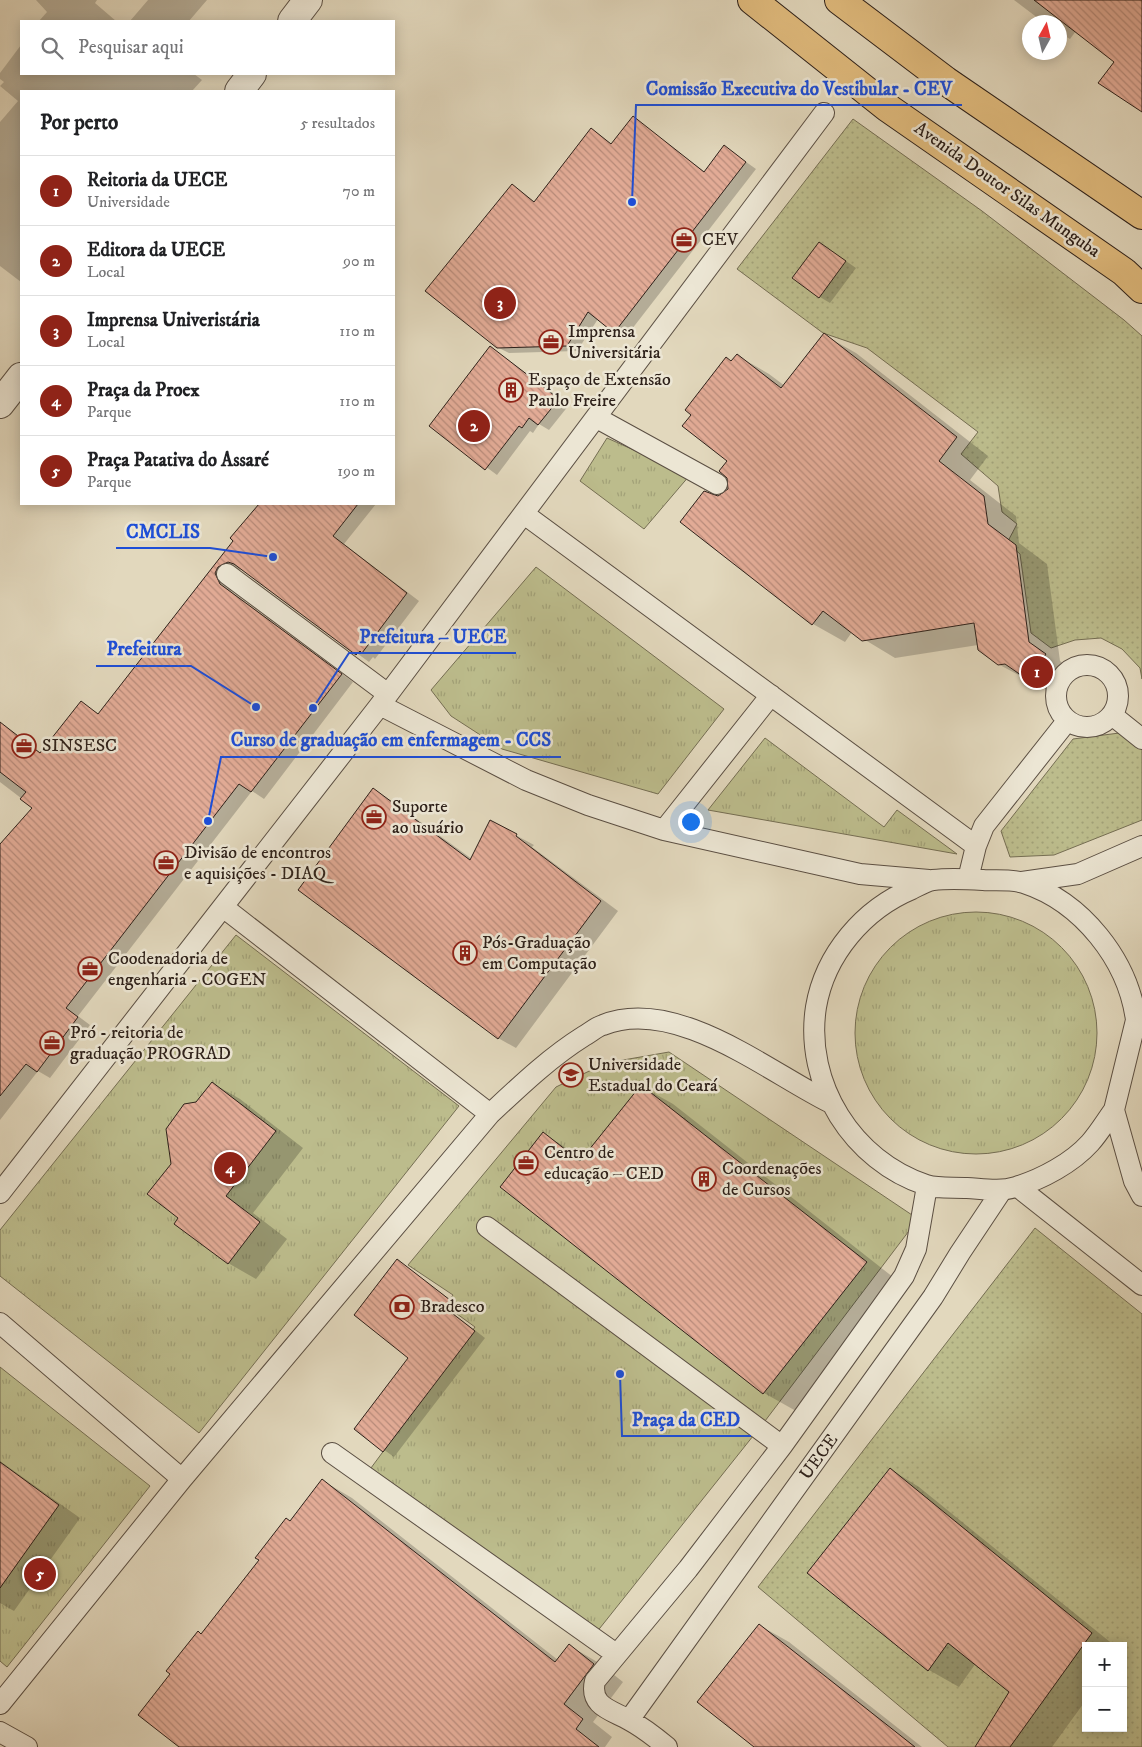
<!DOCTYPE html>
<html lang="pt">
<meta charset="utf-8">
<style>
body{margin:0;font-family:"IM FELL DW Pica",serif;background:#f2f2f2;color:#202124}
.controls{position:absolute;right:15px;bottom:15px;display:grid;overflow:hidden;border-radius:0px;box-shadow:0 2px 12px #0003}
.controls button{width:45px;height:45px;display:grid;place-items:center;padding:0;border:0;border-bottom:1px solid #e0e0e0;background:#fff;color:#202124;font:25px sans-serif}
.compass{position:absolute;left:1022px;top:15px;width:45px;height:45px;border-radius:50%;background:#fff;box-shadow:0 2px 12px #0003;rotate:8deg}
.you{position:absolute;left:690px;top:821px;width:18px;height:18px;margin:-12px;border:4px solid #fff;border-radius:50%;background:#1a73e8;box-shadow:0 0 0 8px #1a73e833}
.badge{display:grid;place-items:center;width:32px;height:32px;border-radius:50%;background:#8f2418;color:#fff;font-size:16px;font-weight:700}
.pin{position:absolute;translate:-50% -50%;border:2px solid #fff;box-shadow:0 1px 5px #0006}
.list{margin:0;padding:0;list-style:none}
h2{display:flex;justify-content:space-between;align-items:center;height:65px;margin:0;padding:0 20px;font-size:21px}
h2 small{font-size:16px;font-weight:400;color:#757577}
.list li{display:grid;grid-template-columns:32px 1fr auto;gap:15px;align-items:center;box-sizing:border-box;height:70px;padding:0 20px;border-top:1px solid #e0e0e0}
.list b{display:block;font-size:19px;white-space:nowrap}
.list p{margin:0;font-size:16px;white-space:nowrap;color:#757577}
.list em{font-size:16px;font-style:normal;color:#757577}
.icon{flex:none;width:28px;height:28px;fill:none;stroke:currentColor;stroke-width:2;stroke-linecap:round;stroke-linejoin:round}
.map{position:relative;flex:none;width:1142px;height:1747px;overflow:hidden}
.search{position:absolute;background:#fff;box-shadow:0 2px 12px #0003;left:20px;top:20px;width:375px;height:55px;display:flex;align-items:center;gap:12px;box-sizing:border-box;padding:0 18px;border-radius:0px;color:#757577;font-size:19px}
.panel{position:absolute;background:#fff;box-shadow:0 2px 12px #0003;left:20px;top:90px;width:375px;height:415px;border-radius:0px}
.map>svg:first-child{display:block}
.grass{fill:url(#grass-dots);stroke:#756e53;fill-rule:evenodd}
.park{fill:url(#park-tufts);stroke:#756e53}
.shadow{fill:#0003}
.building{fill:url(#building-back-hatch);stroke:#2e211a}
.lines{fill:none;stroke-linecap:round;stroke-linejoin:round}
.service-casing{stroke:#5b4f43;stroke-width:22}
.minor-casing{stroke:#5b4f43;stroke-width:30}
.primary-casing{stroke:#2e211a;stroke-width:30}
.service{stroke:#ece6d4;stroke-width:20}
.minor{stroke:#ece6d4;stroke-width:28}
.primary{stroke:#e1bc7e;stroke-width:28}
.labels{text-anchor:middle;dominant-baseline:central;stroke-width:5;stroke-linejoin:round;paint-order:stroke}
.street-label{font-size:18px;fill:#2e211a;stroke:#ece6d4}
.poi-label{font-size:18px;fill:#2e211a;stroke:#ece6d4;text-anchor:start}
.leader{fill:none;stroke:#1d4ed8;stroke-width:2}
.callout-dot{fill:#1d4ed8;stroke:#ece6d4;stroke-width:2}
.callout-label{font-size:19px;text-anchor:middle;font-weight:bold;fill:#1d4ed8;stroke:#ece6d4;stroke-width:5;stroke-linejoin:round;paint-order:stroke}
</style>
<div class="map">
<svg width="1142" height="1747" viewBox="0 0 1142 1747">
<defs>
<pattern id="grass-dots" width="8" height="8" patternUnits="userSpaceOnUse" patternTransform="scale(1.25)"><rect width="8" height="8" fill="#bcbc8c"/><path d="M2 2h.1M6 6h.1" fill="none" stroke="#a2a178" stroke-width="1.8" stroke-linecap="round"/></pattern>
<pattern id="park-tufts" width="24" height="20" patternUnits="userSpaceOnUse" patternTransform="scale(1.25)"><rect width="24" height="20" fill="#bcbc8c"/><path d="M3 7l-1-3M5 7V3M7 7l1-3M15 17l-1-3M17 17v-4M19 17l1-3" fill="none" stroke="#a2a178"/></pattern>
<pattern id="building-back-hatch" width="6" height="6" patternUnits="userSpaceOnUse" patternTransform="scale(1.25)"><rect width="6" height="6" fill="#e2ab96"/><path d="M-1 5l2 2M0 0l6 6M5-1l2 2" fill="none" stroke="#b88b7a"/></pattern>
</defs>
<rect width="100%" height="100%" fill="#e2d8bd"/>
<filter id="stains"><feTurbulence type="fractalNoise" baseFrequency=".004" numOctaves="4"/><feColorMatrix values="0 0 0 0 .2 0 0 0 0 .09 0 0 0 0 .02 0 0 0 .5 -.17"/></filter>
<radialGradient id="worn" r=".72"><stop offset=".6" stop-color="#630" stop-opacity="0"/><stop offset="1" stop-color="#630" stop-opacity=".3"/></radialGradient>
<path class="grass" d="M 853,119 L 982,211 L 1124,320 L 1142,336 L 1142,679 L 1140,668 L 1122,649 L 1101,638 L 1075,640 L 1051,648 L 1031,633 L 1020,554 L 1007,543 L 1017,524 L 1002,512 L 998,486 L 961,454 L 978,432 L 867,348 L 823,333 L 737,269 Z
M 1127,732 L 1142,744 L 1142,820 L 1054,855 L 1010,857 L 1001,831 L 1073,739 Z
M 1035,1228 L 1142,1314 L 1142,1747 L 948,1747 L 758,1587 ZM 1086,1646 L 1123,1646 L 1123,1728 L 1086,1728 Z"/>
<path class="park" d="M 607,438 L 690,475 L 644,529 L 580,481 Z
M 536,567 L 724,709 L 658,794 L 502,749 L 451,716 L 431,690 Z
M 765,738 L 884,827 L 897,810 L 957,854 L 708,810 Z
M855 1033a121 121 0 1 1 242 0a121 121 0 1 1-242 0Z
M 236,935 L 459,1106 L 199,1433 L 0,1276 L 0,1230 Z
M 669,1052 L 918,1219 L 765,1421 L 588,1643 L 368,1472 L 475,1327 L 446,1306 L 453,1295 L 408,1265 L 556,1087 L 606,1063 Z
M 0,1367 L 150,1486 L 7,1667 L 0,1661 Z"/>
<path class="shadow" d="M 36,0 L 97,0 L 95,3 L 116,21 L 39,21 L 47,12 Z
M 148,0 L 207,0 L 189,21 L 130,21 Z
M 1014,0 L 1142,0 L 1142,110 L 1116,62 L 1076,31 L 1070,39 L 1060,33 L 1060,22 L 1043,22 Z
M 21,45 L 21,74 L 194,74 L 202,80 L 192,91 L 21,91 L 21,282 L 0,266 L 0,122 L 18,101 L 0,86 L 4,82 L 0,79 L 0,73 Z
M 633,118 L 705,172 L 725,147 L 756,169 L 625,338 L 598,319 L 577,351 L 509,353 L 497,347 L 512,186 L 535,202 L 591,130 L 612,144 Z
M 830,250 L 856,268 L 830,303 L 820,297 Z
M 824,335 L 856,353 L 988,456 L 970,480 L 1016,516 L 1019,543 L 1047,564 L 1060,661 L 1077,673 L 1060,697 L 998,664 L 978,645 L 895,658 L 852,632 L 845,642 L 813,624 L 682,522 L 728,491 L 732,362 L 738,356 L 769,374 L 785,386 Z
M 490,347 L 569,405 L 549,430 L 539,424 L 533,433 L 530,431 L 497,475 L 431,426 Z
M 260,504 L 291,504 L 299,510 L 304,504 L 376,504 L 344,544 L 419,601 L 375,659 L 373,657 L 369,662 L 242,569 L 230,573 L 227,581 L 232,592 L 353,682 L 264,799 L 252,791 L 78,1016 L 90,1025 L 50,1078 L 38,1071 L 0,1120 L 0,846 L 34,808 L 0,782 L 0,723 L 41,753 L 81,703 L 99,714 L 235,540 L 232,538 Z
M 373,790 L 390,800 L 472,859 L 491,822 L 534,845 L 532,847 L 618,911 L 516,1048 L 498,1038 Z
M 212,1083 L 240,1099 L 303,1148 L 253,1213 L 287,1239 L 256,1279 L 228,1263 L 180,1218 L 172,1164 Z
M 641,1086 L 673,1104 L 898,1281 L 796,1411 L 764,1393 L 544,1134 L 584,1159 Z
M 398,1261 L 460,1307 L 454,1314 L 485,1338 L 394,1457 L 355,1429 L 410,1358 Z
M 0,1461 L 80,1518 L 14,1611 L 0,1603 Z
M 890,1469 L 919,1487 L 1115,1646 L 1086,1646 L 1086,1700 L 1052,1747 L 976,1747 L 1010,1691 L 976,1663 L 959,1687 L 929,1670 L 809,1573 Z
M 323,1481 L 352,1498 L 558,1660 L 570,1646 L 599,1663 L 623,1682 L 593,1722 L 612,1737 L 605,1747 L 181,1747 L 202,1635 Z
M 759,1625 L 789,1642 L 922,1747 L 756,1747 Z"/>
<path class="building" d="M 1034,0 L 1142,0 L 1142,112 L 1098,83 L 1114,62 Z
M 633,116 L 704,172 L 724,145 L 746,162 L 614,333 L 588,312 L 567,346 L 497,348 L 425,291 L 512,184 L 534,202 L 591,128 L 611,144 Z
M 819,242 L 846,261 L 819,298 L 792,278 Z
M 824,333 L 957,437 L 939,461 L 984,496 L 988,524 L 1016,545 L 1029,642 L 1046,654 L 1028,680 L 1005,664 L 998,665 L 978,650 L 974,623 L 862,641 L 823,611 L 812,625 L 680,522 L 704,491 L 718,496 L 728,489 L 727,478 L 719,471 L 727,461 L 682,426 L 691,415 L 685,410 L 726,357 L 731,361 L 737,354 L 781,388 Z
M 490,346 L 559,399 L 538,425 L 529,418 L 522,428 L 519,426 L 485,470 L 429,426 Z
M 259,504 L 358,504 L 333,536 L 407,593 L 362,653 L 360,651 L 356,655 L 234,564 L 228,562 L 218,567 L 215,573 L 220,584 L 342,674 L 251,792 L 239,784 L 66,1008 L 78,1017 L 37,1072 L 26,1064 L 0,1096 L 0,844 L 32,808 L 20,799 L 26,792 L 0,772 L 0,722 L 40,753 L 81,701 L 98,714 L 233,541 L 230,538 Z
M 373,788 L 470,860 L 490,820 L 517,834 L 516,836 L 601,901 L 498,1039 L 298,890 Z
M 212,1082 L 276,1131 L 226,1196 L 260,1222 L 228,1264 L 174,1224 L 178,1218 L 147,1194 L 171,1164 L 166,1129 L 184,1104 L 196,1102 Z
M 641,1085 L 867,1262 L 763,1394 L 500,1187 L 543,1132 L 580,1161 Z
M 397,1259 L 450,1300 L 444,1307 L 475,1331 L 383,1452 L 354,1429 L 408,1358 L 354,1315 Z
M 0,1462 L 59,1505 L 0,1588 Z
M 890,1468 L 1092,1633 L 1010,1747 L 975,1747 L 1009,1692 L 948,1643 L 928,1671 L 807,1573 Z
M 322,1479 L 555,1662 L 569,1644 L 594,1664 L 564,1704 L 583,1719 L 576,1729 L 599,1747 L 179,1747 L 138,1715 L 170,1674 L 166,1671 L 198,1631 L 201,1634 L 259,1560 L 255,1558 L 286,1518 L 290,1521 Z
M 759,1624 L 915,1747 L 754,1747 L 697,1702 Z"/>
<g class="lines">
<g class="service-casing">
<path id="service" d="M 597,418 L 717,484
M 524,514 L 976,846
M 227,574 L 388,694
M1056 696a31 31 0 1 1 62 0a31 31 0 1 1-62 0Z
M 380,705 L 526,780 L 588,805 L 664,830 L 860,874 L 929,880
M 1112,715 L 1142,739
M 664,830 L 771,695
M 968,879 L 976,846 L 984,826 L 1067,721
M 1022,882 L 1078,874 L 1142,846
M 223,907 L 490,1114 C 520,1086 549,1058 584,1036 C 590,1033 596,1027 603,1025 C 675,996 767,1071 829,1102
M 1114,1110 C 1106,1121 1099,1133 1090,1143 C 1072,1163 1042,1179 1016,1187 C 1000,1192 984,1189 967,1188 C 954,1187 938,1189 926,1185 C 853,1161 804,1084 816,1007 C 825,954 864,909 912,889 C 918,886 926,881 933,880 C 949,878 967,879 983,880 C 995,881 1012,879 1024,883 C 1082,902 1128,960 1136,1020 L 1114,1110 L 1134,1181 L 1142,1196
M 1018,1187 L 1142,1285
M 0,1193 L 380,705 L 824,113
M 487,1227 L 782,1446
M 0,1323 L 182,1479
M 332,1453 L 616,1654
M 0,1704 L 182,1479 L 490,1114
M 629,1720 L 933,1297 L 960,1253 L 1002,1190
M 0,1732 L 27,1747
M 667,1747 C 655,1737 642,1727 629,1720 C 611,1710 589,1706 595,1681 L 688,1569 L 782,1446 L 904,1276 L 916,1249 L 927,1186"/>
</g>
<g class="minor-casing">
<path id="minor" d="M 292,21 L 308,0
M 239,91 L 252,74
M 0,404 L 21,377"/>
</g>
<g class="primary-casing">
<path id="primary" d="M 752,0 L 888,108 L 1124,272 L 1142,289
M 839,0 L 946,81 L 1142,215"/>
</g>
<use href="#service" class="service"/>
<use href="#minor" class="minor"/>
<use href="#primary" class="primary"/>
</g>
<defs>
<g id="office-ring" transform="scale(1.25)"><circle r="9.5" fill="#ece6d4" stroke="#8f2418" stroke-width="1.5"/><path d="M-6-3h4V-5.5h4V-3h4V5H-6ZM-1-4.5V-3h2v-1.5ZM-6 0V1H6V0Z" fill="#8f2418"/></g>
<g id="building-ring" transform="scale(1.25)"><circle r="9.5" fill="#ece6d4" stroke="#8f2418" stroke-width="1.5"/><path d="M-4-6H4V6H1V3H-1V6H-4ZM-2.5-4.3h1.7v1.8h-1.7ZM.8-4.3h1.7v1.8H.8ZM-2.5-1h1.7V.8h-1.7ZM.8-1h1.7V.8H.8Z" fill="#8f2418"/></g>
<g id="university-ring" transform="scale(1.25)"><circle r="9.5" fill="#ece6d4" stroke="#8f2418" stroke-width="1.5"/><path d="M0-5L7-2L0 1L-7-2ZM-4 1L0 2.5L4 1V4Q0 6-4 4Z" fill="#8f2418"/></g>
<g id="bank-ring" transform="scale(1.25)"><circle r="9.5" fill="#ece6d4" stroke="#8f2418" stroke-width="1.5"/><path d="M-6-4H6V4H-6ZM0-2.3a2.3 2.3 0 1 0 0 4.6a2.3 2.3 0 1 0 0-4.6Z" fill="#8f2418"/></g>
</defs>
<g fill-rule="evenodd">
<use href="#office-ring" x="684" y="240"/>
<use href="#office-ring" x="551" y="342"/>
<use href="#building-ring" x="511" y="390"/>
<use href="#office-ring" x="24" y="746"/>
<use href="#office-ring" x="374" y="817"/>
<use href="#office-ring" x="166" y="863"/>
<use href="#building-ring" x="465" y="953"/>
<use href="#office-ring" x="90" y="969"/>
<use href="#office-ring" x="52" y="1043"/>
<use href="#university-ring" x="571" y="1075"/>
<use href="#office-ring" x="526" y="1163"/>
<use href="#building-ring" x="704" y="1179"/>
<use href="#bank-ring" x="402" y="1307"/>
</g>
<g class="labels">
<g class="street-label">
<text transform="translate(1007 190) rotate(35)">Avenida Doutor Silas Munguba</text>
<text transform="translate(819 1457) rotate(-54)">UECE</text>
</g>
<g class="poi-label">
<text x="702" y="240">CEV</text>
<text x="568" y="332">Imprensa<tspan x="568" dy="21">Universitária</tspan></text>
<text x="528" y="380">Espaço de Extensão<tspan x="528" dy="21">Paulo Freire</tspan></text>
<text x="42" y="746">SINSESC</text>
<text x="392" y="807">Suporte<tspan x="392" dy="21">ao usuário</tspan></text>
<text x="184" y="853">Divisão de encontros<tspan x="184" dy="21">e aquisições - DIAQ</tspan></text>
<text x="482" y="943">Pós-Graduação<tspan x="482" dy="21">em Computação</tspan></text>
<text x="108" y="959">Coodenadoria de<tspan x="108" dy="21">engenharia - COGEN</tspan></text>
<text x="70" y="1033">Pró - reitoria de<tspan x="70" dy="21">graduação PROGRAD</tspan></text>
<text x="588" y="1065">Universidade<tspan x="588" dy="21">Estadual do Ceará</tspan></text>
<text x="544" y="1153">Centro de<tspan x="544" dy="21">educação – CED</tspan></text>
<text x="722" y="1169">Coordenações<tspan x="722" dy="21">de Cursos</tspan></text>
<text x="420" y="1307">Bradesco</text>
</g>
</g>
<path class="leader" d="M632 202L636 105H962M273 557L210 548H116M313 708L349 653H516M256 707L191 666H96M208 821L221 757H561M620 1374L622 1436H751"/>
<g class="callout-dot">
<circle cx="632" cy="202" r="5"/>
<circle cx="273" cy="557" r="5"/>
<circle cx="313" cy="708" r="5"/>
<circle cx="256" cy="707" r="5"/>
<circle cx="208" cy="821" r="5"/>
<circle cx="620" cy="1374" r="5"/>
</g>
<g class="callout-label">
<text x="799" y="95">Comissão Executiva do Vestibular - CEV</text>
<text x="163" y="538">CMCLIS</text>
<text x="433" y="643">Prefeitura – UECE</text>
<text x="144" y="655">Prefeitura</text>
<text x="391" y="746">Curso de graduação em enfermagem - CCS</text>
<text x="686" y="1426">Praça da CED</text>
</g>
<rect width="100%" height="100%" filter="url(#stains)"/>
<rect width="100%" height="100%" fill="url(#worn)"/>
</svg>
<div class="controls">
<button>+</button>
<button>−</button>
</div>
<svg class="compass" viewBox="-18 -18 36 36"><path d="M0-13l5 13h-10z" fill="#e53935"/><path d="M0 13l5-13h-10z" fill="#757577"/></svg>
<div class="you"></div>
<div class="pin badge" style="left:1037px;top:672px">1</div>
<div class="pin badge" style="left:474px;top:426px">2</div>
<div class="pin badge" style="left:500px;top:303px">3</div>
<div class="pin badge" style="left:230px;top:1168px">4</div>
<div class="pin badge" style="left:40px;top:1574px">5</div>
<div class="search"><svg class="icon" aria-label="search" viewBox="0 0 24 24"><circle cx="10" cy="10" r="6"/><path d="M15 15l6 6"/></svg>Pesquisar aqui</div>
<section class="panel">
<h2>Por perto<small>5 resultados</small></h2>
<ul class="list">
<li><span class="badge">1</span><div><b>Reitoria da UECE</b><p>Universidade</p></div><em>70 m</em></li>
<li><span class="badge">2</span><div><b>Editora da UECE</b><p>Local</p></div><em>90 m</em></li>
<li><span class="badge">3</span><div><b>Imprensa Univeristária</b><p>Local</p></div><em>110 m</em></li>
<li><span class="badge">4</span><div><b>Praça da Proex</b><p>Parque</p></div><em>110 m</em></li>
<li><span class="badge">5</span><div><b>Praça Patativa do Assaré</b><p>Parque</p></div><em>190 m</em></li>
</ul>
</section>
</div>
